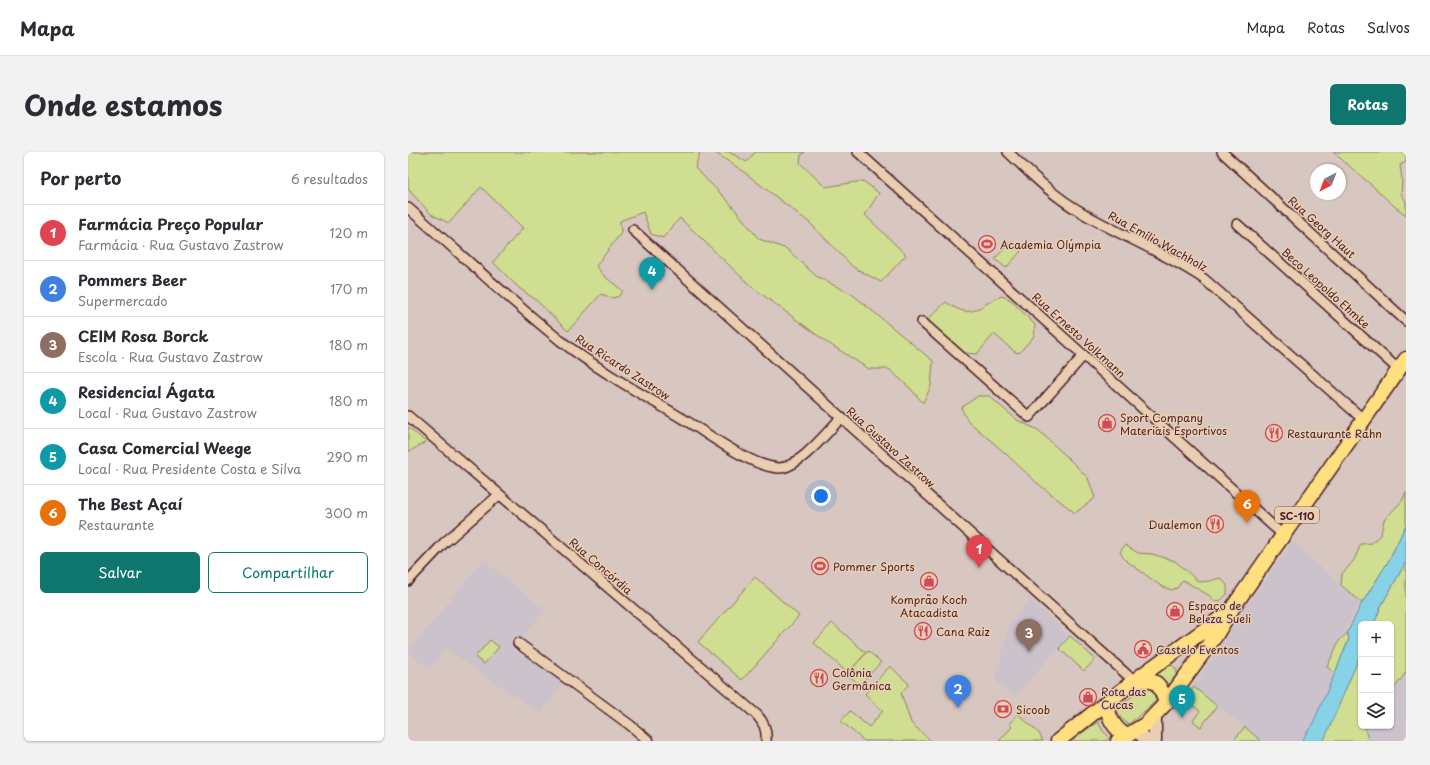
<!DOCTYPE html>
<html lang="pt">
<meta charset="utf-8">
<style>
body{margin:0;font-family:"Playpen Sans",sans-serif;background:#f2f2f3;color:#2b2b33}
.controls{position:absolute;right:12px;bottom:12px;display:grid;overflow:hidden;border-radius:6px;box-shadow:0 1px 3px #0004}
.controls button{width:36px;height:36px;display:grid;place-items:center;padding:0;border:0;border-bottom:1px solid #e1e1e2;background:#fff;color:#2b2b33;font:20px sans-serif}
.compass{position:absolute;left:902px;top:12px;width:36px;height:36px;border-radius:50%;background:#fff;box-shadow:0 1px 3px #0004;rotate:222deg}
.you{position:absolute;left:413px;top:344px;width:14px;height:14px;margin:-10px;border:3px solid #fff;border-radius:50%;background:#1a73e8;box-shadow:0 0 0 6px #1a73e833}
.badge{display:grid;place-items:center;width:26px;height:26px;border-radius:50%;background:#0f766e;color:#fff;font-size:13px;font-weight:700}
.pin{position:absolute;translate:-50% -33px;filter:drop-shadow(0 1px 2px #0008)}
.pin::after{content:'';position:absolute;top:21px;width:14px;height:12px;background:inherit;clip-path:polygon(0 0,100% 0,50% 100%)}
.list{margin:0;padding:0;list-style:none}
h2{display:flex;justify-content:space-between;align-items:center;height:52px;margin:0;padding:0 16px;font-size:17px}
h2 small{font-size:13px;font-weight:400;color:#7c7c81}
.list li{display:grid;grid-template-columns:26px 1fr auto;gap:12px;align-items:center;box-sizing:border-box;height:56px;padding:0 16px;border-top:1px solid #e1e1e2}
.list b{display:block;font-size:15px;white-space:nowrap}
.list p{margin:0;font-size:13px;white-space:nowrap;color:#7c7c81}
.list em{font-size:13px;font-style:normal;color:#7c7c81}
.actions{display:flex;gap:8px;padding:12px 16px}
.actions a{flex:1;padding:9px 0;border:1px solid #0f766e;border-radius:6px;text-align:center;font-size:14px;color:#0f766e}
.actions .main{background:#0f766e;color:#fff}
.icon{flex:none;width:22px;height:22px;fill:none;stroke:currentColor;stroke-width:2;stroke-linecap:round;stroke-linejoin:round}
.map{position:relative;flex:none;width:998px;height:589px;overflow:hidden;border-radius:6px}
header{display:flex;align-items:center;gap:24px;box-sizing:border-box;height:56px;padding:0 20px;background:#fff;border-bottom:1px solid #e1e1e2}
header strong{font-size:19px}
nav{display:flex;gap:22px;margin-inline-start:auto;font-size:14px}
.intro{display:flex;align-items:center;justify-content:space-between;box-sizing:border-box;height:96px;padding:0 24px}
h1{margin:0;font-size:28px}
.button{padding:10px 18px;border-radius:6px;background:#0f766e;color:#fff;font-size:14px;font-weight:700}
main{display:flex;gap:24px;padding:0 24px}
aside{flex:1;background:#fff;border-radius:6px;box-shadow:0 1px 3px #0004}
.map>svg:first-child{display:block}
.built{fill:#cbc2cc}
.green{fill:#d0de91;stroke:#8d7e5e}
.water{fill:#88d2e8;stroke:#6f8a9c}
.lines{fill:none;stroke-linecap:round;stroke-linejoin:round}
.street-casing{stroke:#4a1f2b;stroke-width:12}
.secondary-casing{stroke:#4a1f2b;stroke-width:15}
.primary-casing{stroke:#4a1f2b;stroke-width:17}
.street{stroke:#eaceb1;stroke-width:9}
.secondary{stroke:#eaceb1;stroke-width:12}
.primary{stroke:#ffdf80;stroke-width:14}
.labels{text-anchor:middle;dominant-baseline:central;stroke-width:3;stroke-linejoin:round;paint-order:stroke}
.shield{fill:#eaceb1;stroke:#7a5453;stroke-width:1}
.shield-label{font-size:10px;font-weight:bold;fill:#4a1f2b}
.street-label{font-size:11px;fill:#4a1f2b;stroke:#eaceb1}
.poi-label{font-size:11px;fill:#4a1f2b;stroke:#eaceb1;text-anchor:start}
</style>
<header>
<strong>Mapa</strong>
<nav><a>Mapa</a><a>Rotas</a><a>Salvos</a></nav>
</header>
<div class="intro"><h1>Onde estamos</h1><a class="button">Rotas</a></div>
<main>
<aside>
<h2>Por perto<small>6 resultados</small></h2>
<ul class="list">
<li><span class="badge" style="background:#e0444e">1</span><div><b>Farmácia Preço Popular</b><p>Farmácia · Rua Gustavo Zastrow</p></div><em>120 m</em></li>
<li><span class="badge" style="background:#3f7fe0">2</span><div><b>Pommers Beer</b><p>Supermercado</p></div><em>170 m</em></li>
<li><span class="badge" style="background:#8d6e63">3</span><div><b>CEIM Rosa Borck</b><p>Escola · Rua Gustavo Zastrow</p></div><em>180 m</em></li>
<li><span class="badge" style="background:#0f9aa8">4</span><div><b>Residencial Ágata</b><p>Local · Rua Gustavo Zastrow</p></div><em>180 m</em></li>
<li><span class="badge" style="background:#0f9aa8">5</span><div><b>Casa Comercial Weege</b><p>Local · Rua Presidente Costa e Silva</p></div><em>290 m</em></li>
<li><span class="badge" style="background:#e8710a">6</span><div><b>The Best Açaí</b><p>Restaurante</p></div><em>300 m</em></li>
</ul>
<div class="actions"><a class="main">Salvar</a><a>Compartilhar</a></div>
</aside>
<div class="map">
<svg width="998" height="589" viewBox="0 0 998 589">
<rect width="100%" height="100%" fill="#d8c7c1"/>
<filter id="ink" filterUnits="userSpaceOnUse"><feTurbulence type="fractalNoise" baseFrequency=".025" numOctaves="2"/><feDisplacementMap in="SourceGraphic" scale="8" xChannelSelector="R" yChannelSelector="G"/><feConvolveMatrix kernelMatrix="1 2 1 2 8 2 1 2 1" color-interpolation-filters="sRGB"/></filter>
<g filter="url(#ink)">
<path class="built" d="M 885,390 L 952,450 L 931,489 L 919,515 L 927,521 L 905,571 L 894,589 L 853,589 L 786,534 L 836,458 Z
M 75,408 L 137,458 L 105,497 L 155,530 L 133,562 L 38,497 L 21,517 L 0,500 Z
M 622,448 L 661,484 L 606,545 L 587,528 L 603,468 Z
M 998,520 L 998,589 L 960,589 L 957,576 L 959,574 L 983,574 L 983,541 Z"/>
<path class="green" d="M 0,0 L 292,0 L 287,16 L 320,49 L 351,87 L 379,97 L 408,124 L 445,143 L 525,209 L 523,234 L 515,251 L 503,237 L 481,217 L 461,217 L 420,191 L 344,135 L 272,66 L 255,86 L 243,82 L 235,60 L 212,69 L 213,81 L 188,114 L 196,124 L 215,139 L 211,144 L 205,146 L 193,142 L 160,179 L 128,148 L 111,136 L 85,110 L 115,76 L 73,35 L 41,71 L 23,62 L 0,37 Z
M 306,0 L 321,0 L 339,10 L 347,0 L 397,0 L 393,3 L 392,11 L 417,35 L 455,29 L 471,41 L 457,63 L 498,103 L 473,130 L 445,115 L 402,71 L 332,17 Z
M 925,0 L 998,0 L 998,10 L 992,13 L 994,27 L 993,42 L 998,49 L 998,63 L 985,53 L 968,37 Z
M 603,89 L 613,99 L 598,116 L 587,107 Z
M 594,144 L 603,148 L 627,173 L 626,184 L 611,201 L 607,200 L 586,182 L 569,202 L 557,201 L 519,168 L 538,150 C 565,170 570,153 594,144 Z
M 570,244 L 581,244 L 609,268 L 630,278 L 657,303 L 680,326 L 687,346 L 667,361 L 628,330 L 596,300 L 560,269 L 553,256 Z
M 0,275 L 18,290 L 0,300 Z
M 998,340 L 998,373 L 980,410 L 954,451 L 933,433 L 934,422 L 946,408 L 953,392 L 964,391 L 973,382 L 976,368 L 994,349 Z
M 717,393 L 730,401 L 744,402 L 767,409 L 791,430 L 802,429 L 812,426 L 819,433 L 819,442 L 813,448 L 806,449 L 802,444 L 775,428 L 769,436 L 763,438 L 753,434 L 716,407 L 712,400 Z
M 998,410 L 998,520 L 983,541 L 983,472 L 966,472 L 973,454 Z
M 347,425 L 391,464 L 334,528 L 290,490 Z
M 424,471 L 458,501 L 440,521 L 406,491 Z
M 939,481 L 941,487 L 927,521 L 919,515 L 931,489 Z
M 662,484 L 687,507 L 676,519 L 651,496 Z
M 82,488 L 91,495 L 76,512 L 67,505 Z
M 460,499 L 473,510 L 452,533 L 439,522 Z
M 953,501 L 953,574 L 959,574 L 957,576 L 960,589 L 915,589 Z
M 764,513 L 769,518 L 768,523 L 759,535 L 747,523 L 758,514 Z
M 482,514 L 501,532 L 493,541 L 503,571 L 523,589 L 456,589 L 433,569 L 442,559 L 461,575 L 475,559 L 457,542 Z
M 738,534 L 746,538 L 748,549 L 721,572 C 714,568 710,564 709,556 Z
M 786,535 L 809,554 L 793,575 L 785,569 L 792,559 L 777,547 Z
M 610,562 L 631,581 L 635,589 L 591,589 L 604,575 L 601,572 Z
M 690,570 L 695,579 L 702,586 L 697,589 L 662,589 Z
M 837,575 L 853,589 L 825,589 Z"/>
<path class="water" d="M 998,373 L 998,410 L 973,454 L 966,472 L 953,472 L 953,501 L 917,586 L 915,589 L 894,589 L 905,571 L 927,521 L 941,487 L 939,481 L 954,451 L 980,410 Z"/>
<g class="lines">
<g class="street-casing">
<path id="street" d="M 450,0 L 875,383
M 600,0 C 623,22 645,44 673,60 C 713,84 758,101 796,127 L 956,268
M 814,0 L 998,169
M 0,56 C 51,100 100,147 153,189 C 194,221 241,246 285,273 C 307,287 346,315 371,316 C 391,316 419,280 433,266
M 829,72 L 991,218
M 225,78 L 726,529
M 514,170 L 621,265 L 676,203
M 0,264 L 349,563 C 356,571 359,578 358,589
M 0,429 L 36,391 L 91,343
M 110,491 L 222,573 L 241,589"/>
</g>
<g class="secondary-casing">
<path id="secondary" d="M 747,564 L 747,589
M 729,579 L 739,589"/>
</g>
<g class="primary-casing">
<path id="primary" d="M 727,529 C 749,527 751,530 758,551
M 699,551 C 700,566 706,577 719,584
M 650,589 L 726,529 L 813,466
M 710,589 L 738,572 L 758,551 L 808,483 L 823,458 L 998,207"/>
</g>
<use href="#street" class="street"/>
<use href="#secondary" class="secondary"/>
<use href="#primary" class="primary"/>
</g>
</g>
<defs>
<g id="stadium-ring" transform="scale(0.9)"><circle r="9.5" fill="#eaceb1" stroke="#d1495b" stroke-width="1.5"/><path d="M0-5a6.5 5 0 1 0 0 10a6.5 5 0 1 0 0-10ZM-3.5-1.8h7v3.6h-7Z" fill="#d1495b"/></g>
<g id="shop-ring" transform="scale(0.9)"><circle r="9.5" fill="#eaceb1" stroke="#d1495b" stroke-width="1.5"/><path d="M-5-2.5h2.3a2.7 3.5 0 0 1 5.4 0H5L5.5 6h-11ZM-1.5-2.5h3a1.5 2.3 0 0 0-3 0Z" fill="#d1495b"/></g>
<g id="restaurant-ring" transform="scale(0.9)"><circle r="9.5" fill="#eaceb1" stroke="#d1495b" stroke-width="1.5"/><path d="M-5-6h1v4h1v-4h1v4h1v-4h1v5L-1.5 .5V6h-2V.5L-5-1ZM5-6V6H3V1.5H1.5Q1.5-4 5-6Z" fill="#d1495b"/></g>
<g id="civic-ring" transform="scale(0.9)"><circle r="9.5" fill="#eaceb1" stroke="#d1495b" stroke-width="1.5"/><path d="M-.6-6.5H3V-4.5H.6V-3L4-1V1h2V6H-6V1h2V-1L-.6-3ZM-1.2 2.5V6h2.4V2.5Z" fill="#d1495b"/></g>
<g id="bank-ring" transform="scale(0.9)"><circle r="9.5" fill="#eaceb1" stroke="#d1495b" stroke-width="1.5"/><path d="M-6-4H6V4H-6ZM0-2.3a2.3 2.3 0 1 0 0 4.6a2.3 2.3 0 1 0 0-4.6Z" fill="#d1495b"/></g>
</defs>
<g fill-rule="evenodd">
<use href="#stadium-ring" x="579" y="92"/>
<use href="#shop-ring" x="699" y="271"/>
<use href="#restaurant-ring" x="866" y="281"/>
<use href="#restaurant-ring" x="807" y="372"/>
<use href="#stadium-ring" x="412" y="414"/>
<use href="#shop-ring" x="521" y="429"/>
<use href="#shop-ring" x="767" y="459"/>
<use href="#restaurant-ring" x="515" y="479"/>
<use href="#civic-ring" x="735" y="497"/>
<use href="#restaurant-ring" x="411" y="526"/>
<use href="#shop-ring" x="680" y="545"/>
<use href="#bank-ring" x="595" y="557"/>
</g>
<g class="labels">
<rect class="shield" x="867" y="355" width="44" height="16" rx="3"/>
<g class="shield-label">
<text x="889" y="363">SC-110</text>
</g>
<g class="street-label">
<text transform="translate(914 75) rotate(42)">Rua Georg Haut</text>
<text transform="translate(750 89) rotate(29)">Rua Emílio Wachholz</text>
<text transform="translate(918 136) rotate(42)">Beco Leopoldo Ehmke</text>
<text transform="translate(671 183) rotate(42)">Rua Ernesto Volkmann</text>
<text transform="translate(215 215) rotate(33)">Rua Ricardo Zastrow</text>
<text transform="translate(483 295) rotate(42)">Rua Gustavo Zastrow</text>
<text transform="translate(193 414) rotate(41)">Rua Concórdia</text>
</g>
<g class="poi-label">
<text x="592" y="92">Academia Olýmpia</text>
<text x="712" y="265">Sport Company<tspan x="712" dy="13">Materiais Esportivos</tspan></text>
<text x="879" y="281">Restaurante Rahn</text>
<text x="794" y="372" text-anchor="end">Dualemon</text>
<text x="425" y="414">Pommer Sports</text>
<text x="521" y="447" text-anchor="middle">Komprão Koch<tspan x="521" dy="13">Atacadista</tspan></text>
<text x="780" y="453">Espaço de<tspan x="780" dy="13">Beleza Sueli</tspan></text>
<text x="528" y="479">Cana Raiz</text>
<text x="748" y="497">Castelo Eventos</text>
<text x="424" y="520">Colônia<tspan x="424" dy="13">Germânica</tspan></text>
<text x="693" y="539">Rota das<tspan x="693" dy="13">Cucas</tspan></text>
<text x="608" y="557">Sicoob</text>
</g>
</g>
</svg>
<div class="controls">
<button>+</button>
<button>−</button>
<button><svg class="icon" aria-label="layers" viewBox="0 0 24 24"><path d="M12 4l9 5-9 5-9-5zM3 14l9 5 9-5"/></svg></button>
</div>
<svg class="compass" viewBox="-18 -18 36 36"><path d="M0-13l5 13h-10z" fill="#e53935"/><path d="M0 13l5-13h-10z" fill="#7c7c81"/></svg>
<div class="you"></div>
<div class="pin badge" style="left:571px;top:416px;background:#e0444e">1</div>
<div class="pin badge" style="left:550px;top:556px;background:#3f7fe0">2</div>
<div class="pin badge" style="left:621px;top:500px;background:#8d6e63">3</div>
<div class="pin badge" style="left:244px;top:138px;background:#0f9aa8">4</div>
<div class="pin badge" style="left:774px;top:566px;background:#0f9aa8">5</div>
<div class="pin badge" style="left:839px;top:371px;background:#e8710a">6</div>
</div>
</main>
